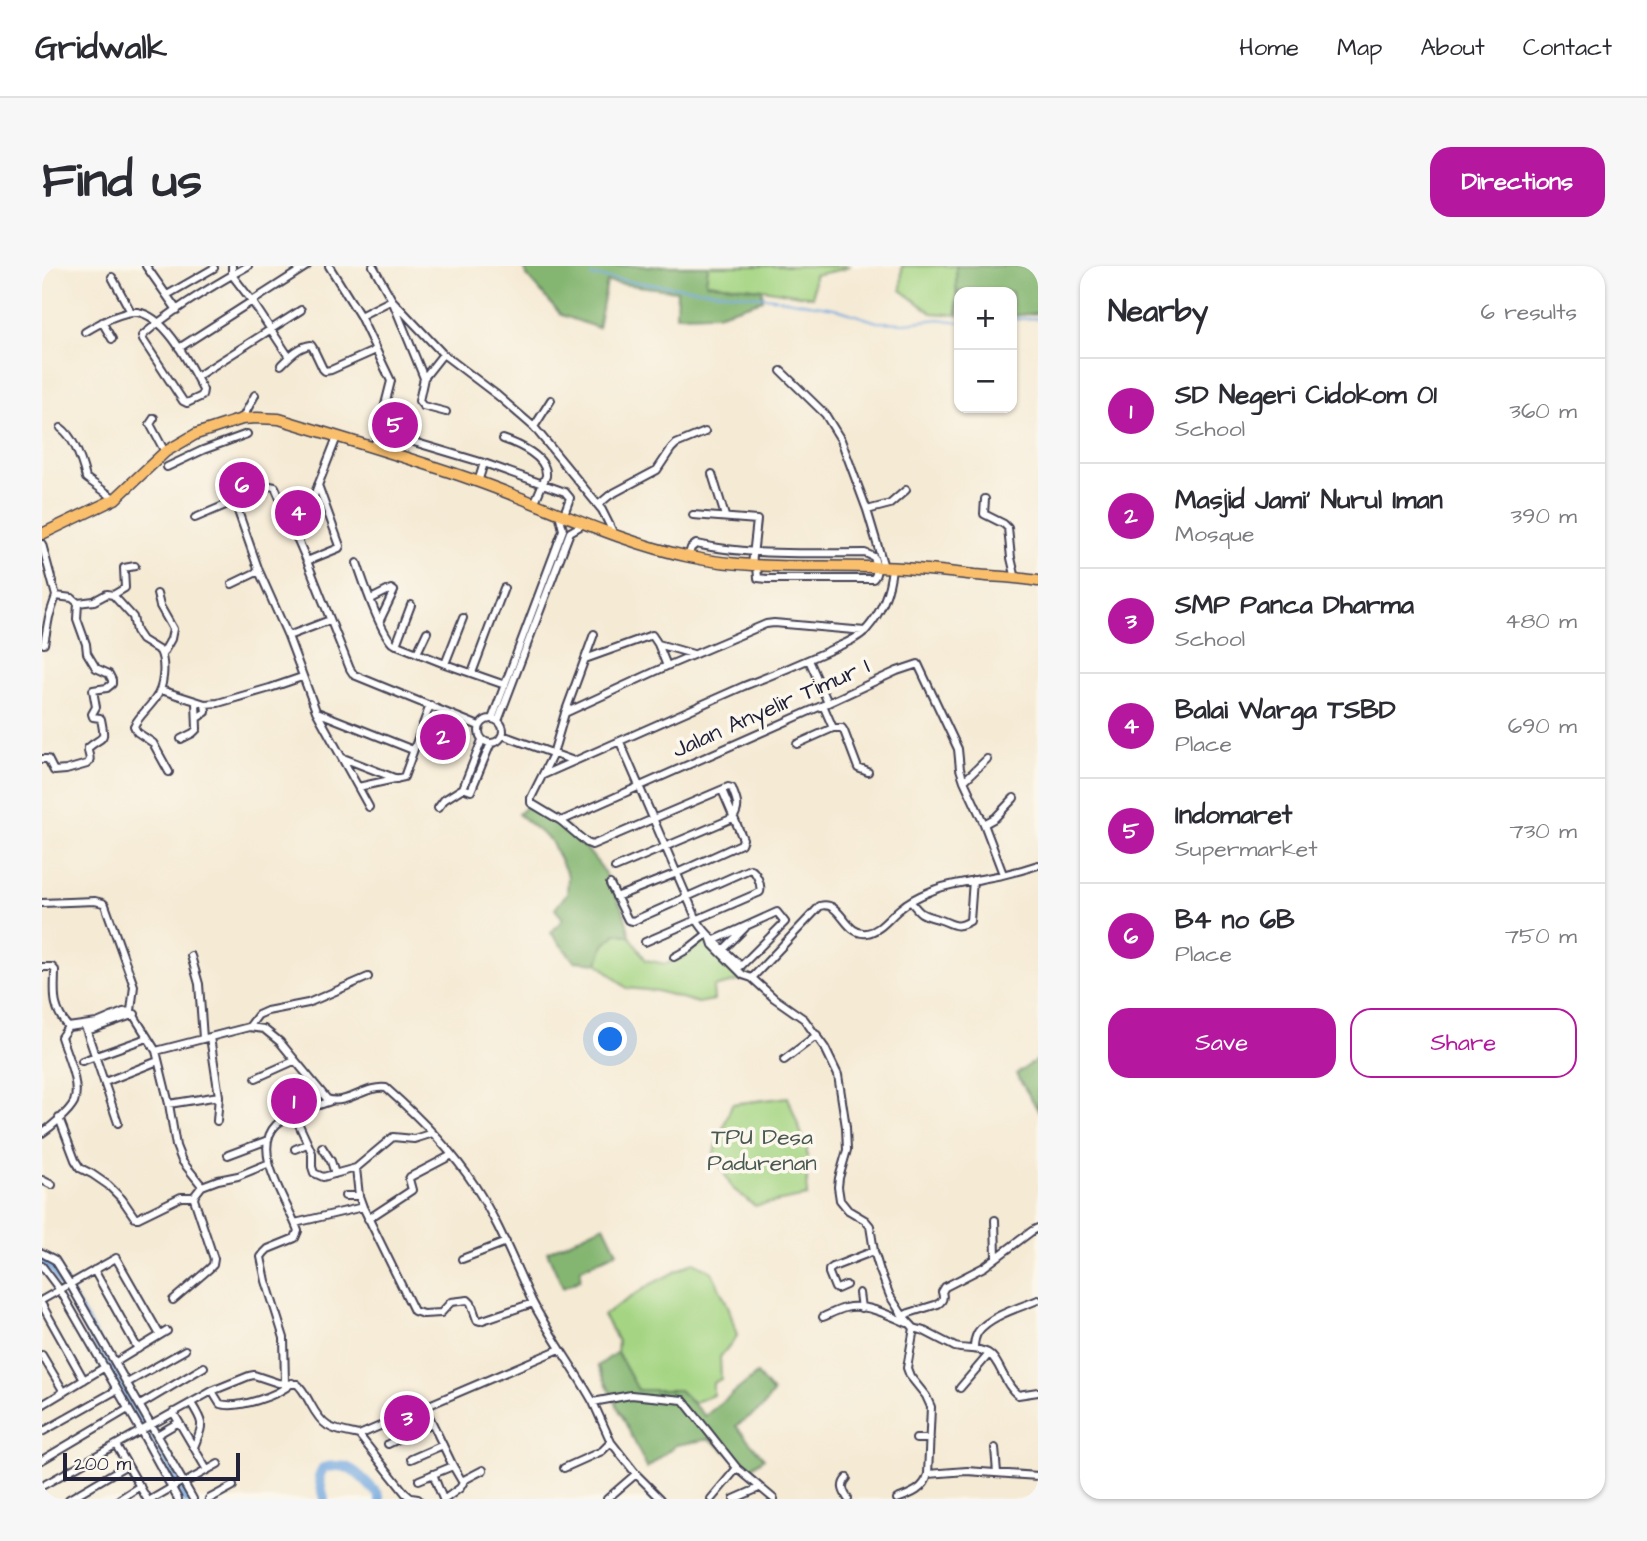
<!DOCTYPE html>
<meta charset="utf-8">
<style>
body{margin:0;font-family:"Architects Daughter",sans-serif;background:#f7f7f7;color:#2b2b33}
.controls{position:absolute;right:21px;top:21px;display:grid;overflow:hidden;border-radius:14px;box-shadow:0 2px 5px #0004}
.controls button{width:63px;height:63px;display:grid;place-items:center;padding:0;border:0;border-bottom:2px solid #e1e1e2;background:#fff;color:#2b2b33;font:35px sans-serif}
.scale{position:absolute;left:21px;bottom:18px;width:177px;box-sizing:border-box;padding-left:7px;border:4px solid #22223b;border-top:0;font-size:19px;line-height:24px;white-space:nowrap;color:#22223b;-webkit-text-stroke:5px #fbf7ec;paint-order:stroke}
.you{position:absolute;left:569px;top:774px;width:24px;height:24px;margin:-18px;border:5px solid #fff;border-radius:50%;background:#1a73e8;box-shadow:0 0 0 10px #1a73e833}
.badge{display:grid;place-items:center;width:46px;height:46px;border-radius:50%;background:#b5179e;color:#fff;font-size:23px;font-weight:700}
.pin{position:absolute;translate:-50% -50%;border:4px solid #fff;box-shadow:0 2px 7px #0006}
.list{margin:0;padding:0;list-style:none}
h2{display:flex;justify-content:space-between;align-items:center;height:91px;margin:0;padding:0 28px;font-size:30px}
h2 small{font-size:23px;font-weight:400;color:#7c7c81}
.list li{display:grid;grid-template-columns:46px 1fr auto;gap:21px;align-items:center;box-sizing:border-box;height:105px;padding:0 28px;border-top:2px solid #e1e1e2}
.list b{display:block;font-size:26px;white-space:nowrap}
.list p{margin:0;font-size:23px;white-space:nowrap;color:#7c7c81}
.list em{font-size:23px;font-style:normal;color:#7c7c81}
.actions{display:flex;gap:14px;padding:21px 28px}
.actions a{flex:1;padding:16px 0;border:2px solid #b5179e;border-radius:21px;text-align:center;font-size:24px;color:#b5179e}
.actions .main{background:#b5179e;color:#fff}
.map{position:relative;flex:none;width:996px;height:1233px;overflow:hidden;border-radius:21px}
header{display:flex;align-items:center;gap:42px;box-sizing:border-box;height:98px;padding:0 35px;background:#fff;border-bottom:2px solid #e1e1e2}
header strong{font-size:33px}
nav{display:flex;gap:38px;margin-inline-start:auto;font-size:24px}
.intro{display:flex;align-items:center;justify-content:space-between;box-sizing:border-box;height:168px;padding:0 42px}
h1{margin:0;font-size:49px}
.button{padding:18px 32px;border-radius:21px;background:#b5179e;color:#fff;font-size:24px;font-weight:700}
main{display:flex;gap:42px;padding:0 42px}
aside{flex:1;background:#fff;border-radius:21px;box-shadow:0 2px 5px #0004}
.map>svg:first-child{display:block}
.green{fill:#a5d583;stroke:#647c5f;stroke-width:2}
.forest{fill:#84b671;stroke:#536c56;stroke-width:2}
.lines{fill:none;stroke-linecap:round;stroke-linejoin:round}
.stream{stroke:#72a7df;stroke-width:2}
.river{stroke:#72a7df;stroke-width:10}
.street-casing{stroke:#424052;stroke-width:10}
.primary-casing{stroke:#424052;stroke-width:13}
.street{stroke:#fff;stroke-width:6}
.primary{stroke:#f9bf6d;stroke-width:10}
.labels{text-anchor:middle;dominant-baseline:central;stroke-width:7;stroke-linejoin:round;paint-order:stroke}
.street-label{font-size:23px;fill:#22223b;stroke:#fbf7ec}
.park-label{font-size:23px;fill:#495851;stroke:#fbf7ec}
</style>
<header>
<strong>Gridwalk</strong>
<nav><a>Home</a><a>Map</a><a>About</a><a>Contact</a></nav>
</header>
<div class="intro"><h1>Find us</h1><a class="button">Directions</a></div>
<main>
<div class="map">
<svg width="996" height="1233" viewBox="0 0 996 1233">
<rect width="100%" height="100%" fill="#fbf7ec"/>
<filter id="ink" filterUnits="userSpaceOnUse"><feTurbulence type="fractalNoise" baseFrequency=".0143" numOctaves="2"/><feDisplacementMap in="SourceGraphic" scale="14" xChannelSelector="R" yChannelSelector="G"/><feConvolveMatrix kernelMatrix="1 2 1 2 8 2 1 2 1" color-interpolation-filters="sRGB"/></filter>
<filter id="wash" filterUnits="userSpaceOnUse"><feTurbulence type="fractalNoise" baseFrequency=".00686" numOctaves="4" result="noise"/><feDisplacementMap in="SourceGraphic" scale="28" xChannelSelector="R" yChannelSelector="G"/><feGaussianBlur stdDeviation="1.57" result="paint"/><feColorMatrix in="noise" values="0 0 0 0 0 0 0 0 0 0 0 0 0 0 0 0 0 1.4 0 .05"/><feComposite in="paint" operator="in"/></filter>
<g filter="url(#wash)">
<rect width="100%" height="100%" fill="#f5ead4"/>
<path class="green" d="M 666,0 L 806,0 L 802,3 L 772,9 L 771,31 L 720,23 L 663,17 Z
M 860,0 L 914,0 L 915,49 L 890,47 L 859,24 Z
M 575,667 L 588,670 L 604,694 L 624,698 L 643,690 L 668,672 L 710,712 L 671,721 L 672,734 L 656,737 L 615,725 L 584,722 L 556,697 L 561,679 Z
M 746,831 L 765,883 L 765,930 L 713,940 L 690,922 L 672,887 L 690,838 Z
M 652,996 L 670,1006 L 687,1042 L 695,1070 L 678,1091 L 679,1113 L 671,1117 L 671,1129 L 651,1137 L 637,1124 L 596,1124 L 575,1086 L 576,1075 L 561,1049 L 609,1018 Z"/>
<path class="forest" d="M 482,0 L 666,0 L 664,17 L 720,23 L 721,34 L 675,48 L 634,49 L 635,25 L 565,16 L 556,62 L 519,49 L 485,10 Z
M 914,0 L 996,0 L 996,47 L 970,50 L 970,26 L 917,26 L 917,50 L 915,49 Z
M 488,537 L 530,565 L 560,602 L 582,646 L 588,670 L 575,667 L 562,679 L 556,697 L 532,695 L 509,667 L 521,653 L 513,643 L 525,627 L 526,610 L 509,575 L 476,548 Z
M 996,793 L 996,844 L 974,808 Z
M 562,959 L 575,986 L 539,1003 L 538,1014 L 521,1022 L 505,986 Z
M 575,1086 L 596,1124 L 637,1124 L 663,1150 L 715,1108 L 731,1127 L 720,1142 L 694,1160 L 722,1192 L 707,1204 L 668,1173 L 634,1179 L 605,1202 L 556,1100 Z"/>
<g class="lines">
<path class="stream" d="M 549,10 L 591,16 L 731,32 L 792,42 L 835,56 L 863,57 L 897,53 L 917,56
M 970,53 L 996,52"/>
<path class="river" d="M 0,994 L 12,1003 L 144,1233
M 282,1233 L 277,1211 L 281,1202 C 310,1194 317,1210 336,1228 L 338,1233"/>
</g>
</g>
<g filter="url(#ink)">
<g class="lines">
<g class="street-casing">
<path id="street" d="M 104,0 L 135,44
M 190,0 L 190,9 L 210,35 L 247,91
M 287,0 L 318,50 L 349,115 L 332,182
M 331,0 L 350,34 L 382,112
M 70,11 L 89,46
M 125,29 L 172,2
M 318,50 L 350,34 L 401,88 L 455,129 L 492,161 L 560,244 L 572,268
M 60,56 L 70,73
M 43,66 C 56,58 79,45 95,46 C 125,50 148,100 161,124 L 160,130 L 145,137 L 141,135 L 101,74 L 100,70 C 131,43 170,20 206,0
M 137,82 L 265,0
M 401,88 L 382,112 L 377,135 L 381,140 L 404,146
M 239,99 C 247,91 257,80 269,79 L 271,82 L 281,103 L 283,105 L 289,104 L 334,84
M 739,105 L 783,148 L 799,174 L 825,244 L 842,301
M 154,111 L 259,44
M 112,152 L 108,158 L 123,186
M 200,153 L 213,129
M 492,161 L 509,134
M 19,162 C 33,172 40,196 44,212 L 73,233
M 335,165 L 442,197 L 523,226 L 528,232 L 522,248
M 461,173 C 476,178 506,191 504,210 L 492,238
M 125,201 L 161,184 L 205,168
M 183,208 L 217,305 L 246,370 L 274,445 L 327,541
M 670,208 L 683,250
M 436,216 L 442,197
M 943,233 L 942,248 L 962,258 L 966,262 L 969,292 L 974,313
M 556,239 L 568,229 L 615,204 L 629,183 L 634,178 L 663,166
M 242,242 L 270,235
M 825,244 L 848,238 L 864,224
M 651,249 L 715,254 L 710,299
M 153,252 L 228,220 L 233,221 L 265,295 L 308,403 L 312,409 L 437,460
M 255,273 L 295,171
M 0,278 L 14,330 L 30,332 L 36,337 L 52,335 L 65,328 L 71,329 L 91,351 L 94,365 L 100,374 L 118,385 C 124,398 122,422 113,433 C 106,443 97,450 92,460 L 95,466 L 111,477 L 127,506
M 646,291 L 649,282 L 654,278 C 709,290 767,287 823,287 L 832,291 C 834,298 837,307 831,313 L 725,313 L 716,312 L 715,300
M 265,295 L 297,282 L 298,280 L 276,219
M 315,297 C 322,317 337,363 350,377 L 403,398 L 463,419
M 190,318 L 217,305
M 115,328 L 118,340 L 131,363 L 129,373 L 120,389
M 71,329 L 83,322 L 82,302 L 93,300
M 329,333 L 349,323 L 352,325 L 338,354
M 552,368 L 523,447 L 511,488 L 489,532 L 489,537 L 519,555 L 545,577 L 550,579 L 686,521 L 690,522 C 694,534 699,540 691,552 L 573,602
M 246,370 L 288,354
M 2,378 L 7,351 L 14,330
M 616,378 L 651,388
M 354,379 L 369,339
M 375,387 L 385,366
M 543,393 L 610,369 L 616,378 L 625,400
M 767,394 L 786,437
M 403,398 L 421,352
M 430,407 L 462,322
M 119,424 L 163,438 L 176,437 L 228,422 L 260,411
M 781,439 L 791,462 L 800,462 L 802,465 L 816,502 L 826,506
M 275,446 L 371,484
M 523,447 L 625,400 L 724,358 L 732,357 L 823,365
M 155,452 L 164,446 L 163,438
M437 465a12 12 0 1 1 24 0a12 12 0 1 1-24 0Z
M 450,453 L 521,264 L 517,247
M 456,455 L 528,266 L 542,258
M 460,469 L 532,495
M 139,473 L 151,467 L 155,463 L 154,436
M 440,474 L 421,522 L 429,525 L 449,477
M 578,476 L 655,654 C 666,672 684,685 699,700 L 743,656 L 735,646 L 673,674
M 755,478 L 791,462
M 301,492 L 355,513
M 0,493 L 6,493 L 12,505 L 24,504 L 45,498 C 51,493 45,488 46,482 C 61,469 64,477 59,453 L 58,452 L 51,451 L 50,448 L 54,441 L 51,424 L 65,422 L 70,418 L 70,414 L 67,408 L 54,402 L 45,387 L 44,378 L 35,353 L 36,337
M 501,509 C 568,480 635,449 702,420 C 731,409 759,397 786,385 C 799,379 814,374 824,364 C 840,346 848,324 850,301
M 922,515 L 945,493
M 316,521 L 362,511 L 388,439
M 396,542 L 402,534 L 421,522
M 519,555 L 786,437 L 855,405 L 876,398 L 916,483 L 918,503 L 922,515 L 942,558 L 961,608
M 942,558 L 953,552 L 972,532
M 568,618 L 586,654 L 591,655 L 708,603 C 714,605 720,619 718,626 L 716,627 L 603,676
M 574,631 L 635,607 L 699,578 L 701,573 L 680,524
M 869,636 C 880,650 880,648 896,653 C 910,657 913,664 928,655 L 931,614
M 0,637 L 53,635 L 61,637 L 63,639 L 92,720 L 89,745
M 668,670 L 671,679 L 701,709 L 710,712 L 732,732 L 762,753 L 783,782 L 796,809 L 804,861 L 805,884 L 797,912 L 796,921 L 798,934 L 806,944 L 823,954 L 828,960 L 832,985 L 838,1005 L 848,1030 L 861,1050 L 872,1062 L 882,1065 L 913,1081 C 924,1084 935,1081 946,1087 C 958,1094 962,1119 976,1129 L 996,1126
M 682,683 L 703,662
M 149,690 L 157,718 L 161,772
M 632,691 L 646,683 L 665,668
M 0,701 L 10,701 L 13,704 C 13,727 9,740 26,761 L 55,757 L 81,746 L 89,745 L 114,785 L 207,761 L 222,763 L 238,776 L 285,833 C 304,840 324,819 344,822 C 377,851 409,883 433,920 C 457,957 472,997 490,1035 C 508,1070 532,1102 551,1136 L 589,1129 L 641,1134 L 695,1202 L 732,1233
M 710,712 L 778,640 C 800,634 802,670 825,667 C 839,665 848,650 859,642 C 867,635 877,630 887,626 C 903,618 921,617 939,613 C 958,610 978,605 996,599
M 43,760 L 76,857
M 207,761 L 216,749 L 225,745 L 266,737 L 326,711
M 45,765 L 93,748
M 168,771 L 177,830 L 175,855
M 114,785 L 127,838 L 134,880 L 140,895 L 160,920 L 153,929 L 152,933 L 172,993 L 171,999 L 167,1003 L 131,1034
M 742,794 L 775,769
M 40,795 L 105,772
M 214,812 L 252,795
M 63,816 L 116,795
M 127,838 L 177,830
M 253,850 L 270,887 L 270,901 L 272,907 L 281,911 L 314,902 L 317,930 L 321,941 L 372,1045 L 381,1048 L 399,1047 L 409,1036 L 426,1034 L 429,1037 L 435,1054 L 438,1055 L 491,1037
M 17,852 L 33,894 L 38,902 L 50,908 L 66,919 L 80,933 L 93,952 L 96,952 L 139,931 L 152,931
M 0,867 C 9,861 27,846 32,836 C 39,819 24,787 19,771 L 26,761
M 280,881 L 289,895 L 293,908
M 253,883 L 265,878
M 186,889 L 226,874
M 314,902 L 351,871 L 372,873 L 391,867
M 0,914 L 10,919
M 160,920 L 176,914 L 196,910 L 225,898
M 303,930 L 317,930
M 326,953 L 370,924 L 367,913 L 368,911 L 410,889
M 953,954 L 954,991
M 253,957 L 321,941
M 0,987 L 13,994 L 28,1018 L 151,1233
M 420,993 L 464,976
M 0,1000 L 18,1024 L 99,1165 L 136,1233
M 52,1004 L 96,1083
M 804,1019 L 795,1023 L 793,1022 L 787,1007 L 787,1004 L 791,1001 L 832,985
M 817,1027 L 819,1042
M 0,1034 L 74,992 L 118,1069
M 0,1039 L 42,1114
M 861,1050 L 867,1047 L 896,1038 C 901,1035 902,1032 900,1026 L 903,1021 L 942,1001 L 990,965 L 996,962
M 781,1051 C 788,1048 795,1044 803,1042 C 823,1037 847,1049 865,1057
M 932,1082 C 932,1077 933,1071 936,1066 C 947,1050 979,1041 996,1034
M 0,1089 L 22,1126
M 74,1096 L 125,1065
M 85,1117 L 143,1084
M 243,1117 L 242,1072 L 224,1015 L 219,991 L 222,987 L 226,983 L 253,972 L 256,965 C 247,938 208,885 234,859 C 243,850 275,840 289,835
M 918,1122 L 947,1088
M 170,1125 L 178,1138 C 197,1143 235,1130 250,1117
M 551,1136 L 569,1176 L 594,1208 L 619,1233
M 149,1137 C 163,1159 161,1158 152,1181
M 0,1139 L 63,1101
M 98,1139 L 162,1101
M 382,1140 L 411,1200 L 421,1217 L 418,1222 L 403,1233
M 131,1146 L 165,1204
M 0,1166 L 75,1124
M 115,1169 L 137,1156
M 317,1169 L 363,1227 L 369,1232 L 376,1233
M 874,1173 L 888,1173
M 346,1178 L 390,1157
M 74,1179 L 105,1233
M 953,1182 L 955,1207
M 369,1193 L 401,1179
M 0,1194 L 86,1143
M 522,1202 L 560,1185 L 569,1176
M 391,1208 L 401,1233
M 886,1208 L 925,1205 L 996,1210
M 805,1212 C 798,1219 801,1225 806,1233
M 377,1214 L 411,1200
M 420,1215 L 441,1204
M 142,1217 L 176,1198
M 0,1220 L 170,1125 L 207,1110 L 212,1109 L 236,1117 L 255,1118 C 261,1123 264,1130 268,1137 C 282,1163 288,1163 317,1169 L 518,1083
M 27,1233 L 85,1199
M 78,1233 L 98,1220
M 110,1233 L 141,1215
M 167,1233 L 191,1220
M 565,1233 L 594,1208
M 669,1233 L 695,1202
M 692,1233 L 717,1222
M 855,1233 C 869,1228 883,1223 886,1208 L 889,1141 L 884,1130 L 868,1110 L 865,1102 L 872,1062"/>
</g>
<g class="primary-casing">
<path id="primary" d="M 0,268 L 73,233 L 123,186 L 154,168 L 200,153 L 215,152 L 237,153 C 303,173 369,192 434,215 C 505,240 575,276 648,291 C 709,304 771,299 833,301 C 866,301 899,305 933,309 C 954,311 975,311 996,315"/>
</g>
<use href="#street" class="street"/>
<use href="#primary" class="primary"/>
</g>
</g>
<g class="labels">
<g class="street-label">
<text transform="translate(729 442) rotate(-24)">Jalan Anyelir Timur I</text>
</g>
<g class="park-label">
<text x="720" y="871">TPU Desa<tspan x="720" dy="26">Padurenan</tspan></text>
</g>
</g>
</svg>
<div class="controls">
<button>+</button>
<button>−</button>
</div>
<div class="scale">200 m</div>
<div class="you"></div>
<div class="pin badge" style="left:252px;top:835px">1</div>
<div class="pin badge" style="left:401px;top:471px">2</div>
<div class="pin badge" style="left:365px;top:1152px">3</div>
<div class="pin badge" style="left:256px;top:247px">4</div>
<div class="pin badge" style="left:353px;top:159px">5</div>
<div class="pin badge" style="left:200px;top:219px">6</div>
</div>
<aside>
<h2>Nearby<small>6 results</small></h2>
<ul class="list">
<li><span class="badge">1</span><div><b>SD Negeri Cidokom 01</b><p>School</p></div><em>360 m</em></li>
<li><span class="badge">2</span><div><b>Masjid Jami' Nurul Iman</b><p>Mosque</p></div><em>390 m</em></li>
<li><span class="badge">3</span><div><b>SMP Panca Dharma</b><p>School</p></div><em>480 m</em></li>
<li><span class="badge">4</span><div><b>Balai Warga TSBD</b><p>Place</p></div><em>690 m</em></li>
<li><span class="badge">5</span><div><b>Indomaret</b><p>Supermarket</p></div><em>730 m</em></li>
<li><span class="badge">6</span><div><b>B4 no 6B</b><p>Place</p></div><em>750 m</em></li>
</ul>
<div class="actions"><a class="main">Save</a><a>Share</a></div>
</aside>
</main>
